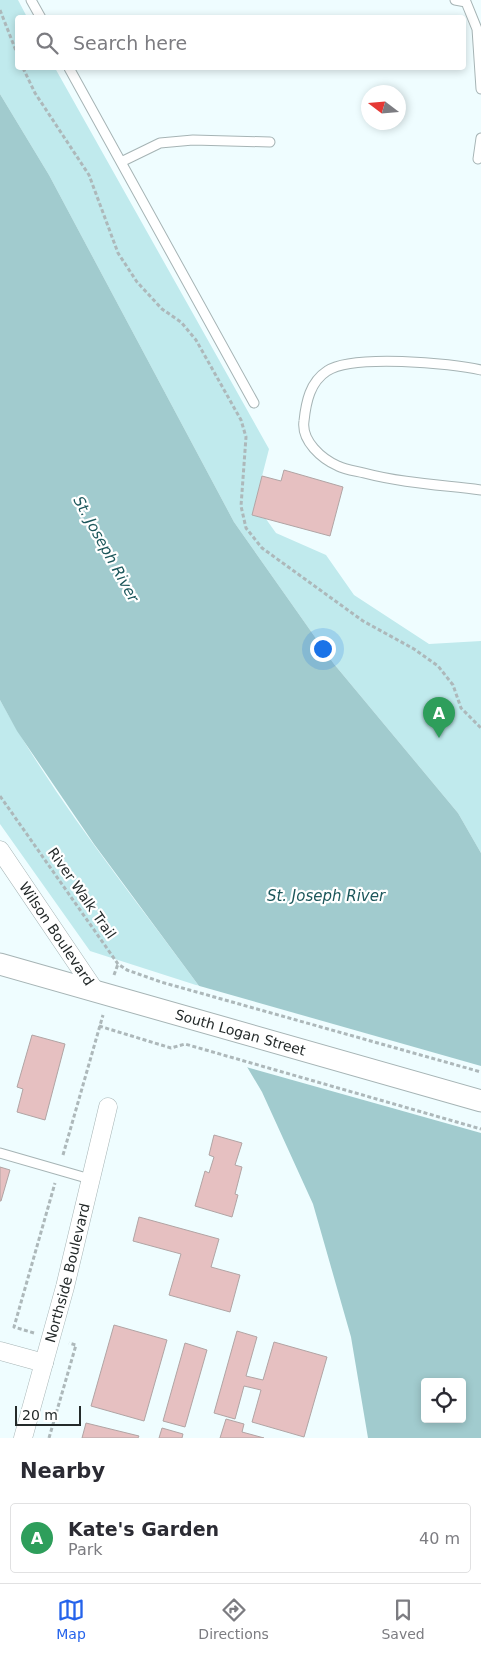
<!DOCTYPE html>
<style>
body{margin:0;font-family:"DejaVu Sans",sans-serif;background:#f7f7f7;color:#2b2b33}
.controls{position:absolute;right:15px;bottom:15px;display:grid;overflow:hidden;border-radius:5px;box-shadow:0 2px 8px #0003}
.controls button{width:45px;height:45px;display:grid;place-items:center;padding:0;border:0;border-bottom:1px solid #e1e1e2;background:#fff;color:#2b2b33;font:25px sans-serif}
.compass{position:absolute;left:361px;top:85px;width:45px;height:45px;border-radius:50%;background:#fff;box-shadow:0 2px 8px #0003;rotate:286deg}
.scale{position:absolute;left:15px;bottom:12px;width:66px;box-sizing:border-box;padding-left:5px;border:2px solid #242a2a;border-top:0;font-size:14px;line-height:18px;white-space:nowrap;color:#242a2a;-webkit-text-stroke:4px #fff;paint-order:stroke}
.you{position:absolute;left:322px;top:648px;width:18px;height:18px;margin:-12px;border:4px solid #fff;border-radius:50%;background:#1a73e8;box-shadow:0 0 0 8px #1a73e833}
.badge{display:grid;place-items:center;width:32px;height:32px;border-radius:50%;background:#2563eb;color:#fff;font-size:16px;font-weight:700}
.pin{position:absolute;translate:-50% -41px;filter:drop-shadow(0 1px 2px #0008)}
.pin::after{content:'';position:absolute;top:26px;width:18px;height:15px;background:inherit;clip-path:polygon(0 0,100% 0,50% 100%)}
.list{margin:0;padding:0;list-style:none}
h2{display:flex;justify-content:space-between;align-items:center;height:65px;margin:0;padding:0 20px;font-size:21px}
h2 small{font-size:16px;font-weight:400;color:#7c7c81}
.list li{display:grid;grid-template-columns:32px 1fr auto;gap:15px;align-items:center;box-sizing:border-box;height:70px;margin:0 10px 10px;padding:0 10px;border:1px solid #e1e1e2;border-radius:5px}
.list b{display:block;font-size:19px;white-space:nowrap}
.list p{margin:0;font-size:16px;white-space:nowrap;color:#7c7c81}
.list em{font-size:16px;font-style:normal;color:#7c7c81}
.icon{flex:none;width:28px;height:28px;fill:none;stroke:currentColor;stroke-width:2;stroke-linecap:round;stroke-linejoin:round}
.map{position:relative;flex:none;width:481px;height:1438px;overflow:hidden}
.search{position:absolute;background:#fff;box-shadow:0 2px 8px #0003;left:15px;right:15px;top:15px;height:55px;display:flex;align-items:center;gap:12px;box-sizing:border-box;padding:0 18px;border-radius:5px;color:#7c7c81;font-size:19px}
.sheet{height:145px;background:#fff}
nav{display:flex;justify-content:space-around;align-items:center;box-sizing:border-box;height:70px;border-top:1px solid #e1e1e2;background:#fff;font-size:14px;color:#7c7c81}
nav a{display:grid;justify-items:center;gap:2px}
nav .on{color:#2563eb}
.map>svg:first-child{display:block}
.green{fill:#c0eaed}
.water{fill:#a1cbce;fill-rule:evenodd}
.pier{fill:#effdff}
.building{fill:#e6c0c1;stroke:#b1a4a4}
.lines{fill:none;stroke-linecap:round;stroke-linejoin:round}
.service-casing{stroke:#a6b4b5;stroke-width:11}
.minor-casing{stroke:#a6b4b5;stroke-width:19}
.tertiary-casing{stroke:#a6b4b5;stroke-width:23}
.path{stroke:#adb8ba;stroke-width:3;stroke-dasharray:4 2.5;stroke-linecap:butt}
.service{stroke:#fff;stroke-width:9}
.minor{stroke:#fff;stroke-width:18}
.tertiary{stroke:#fff;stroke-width:21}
.labels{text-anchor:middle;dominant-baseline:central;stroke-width:4.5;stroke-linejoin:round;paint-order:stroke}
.street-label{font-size:14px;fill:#242a2a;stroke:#fff}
.water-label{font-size:15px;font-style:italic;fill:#1c575b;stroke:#fff}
</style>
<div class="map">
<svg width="481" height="1438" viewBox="0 0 481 1438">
<rect width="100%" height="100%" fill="#effdff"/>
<path class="green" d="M 0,0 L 18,0 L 27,17 L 18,18 L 18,68 L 55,68 L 269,449 L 252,515 L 266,519 L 276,533 L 326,555 L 354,595 L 429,644 L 481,641 L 481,853 L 458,813 L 334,664 L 234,522 L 49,175 L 0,94 Z
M 0,700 C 56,802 131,893 199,986 L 90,951 L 0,824 Z"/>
<path class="water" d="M 0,94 L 49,175 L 234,522 L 334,664 L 458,813 L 481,853 L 481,1438 L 368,1438 L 351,1337 L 313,1204 L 262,1092 L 199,986 L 94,844 L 17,731 L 0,700 ZM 425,1382 L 462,1382 L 462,1419 L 425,1419 Z"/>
<path class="pier" d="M 196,985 L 481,1066 L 481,1133 L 246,1067 Z"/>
<path class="building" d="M 284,470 L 343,487 L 330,536 L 252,515 L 262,476 L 281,481 Z
M 32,1035 L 65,1044 L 45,1120 L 17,1112 L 23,1089 L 17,1087 Z
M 214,1135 L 242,1143 L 235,1165 L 242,1167 L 235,1194 L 238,1195 L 232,1217 L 195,1206 L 205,1171 L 209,1173 L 214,1157 L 209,1155 Z
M 0,1167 L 10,1170 L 1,1201 L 0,1201 Z
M 139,1217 L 219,1239 L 211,1267 L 240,1275 L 230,1312 L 169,1295 L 181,1254 L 133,1241 Z
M 114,1325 L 167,1340 L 144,1421 L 91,1406 Z
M 237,1331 L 257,1337 L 246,1376 L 263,1380 L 274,1342 L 327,1357 L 304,1437 L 252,1422 L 261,1390 L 244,1386 L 235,1419 L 214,1413 Z
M 185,1343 L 207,1350 L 185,1427 L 163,1421 Z
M 226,1419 L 244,1424 L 242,1432 L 264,1438 L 220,1438 Z
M 86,1423 L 139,1436 L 138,1438 L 82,1438 Z
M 162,1428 L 183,1434 L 182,1438 L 159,1438 Z"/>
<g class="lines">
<g class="service-casing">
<path id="service" d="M 31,0 L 41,18
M 455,0 L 466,2 L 477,29 L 481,89
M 69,68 L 254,403
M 478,159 L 481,138
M 121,162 L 160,143 L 193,140 L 270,142
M 481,370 C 451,363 352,354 327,371 C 310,382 306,402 304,421 C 301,441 322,459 338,466 C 346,470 356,471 364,473 C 402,483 442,485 481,490
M 0,1153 L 90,1179"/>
</g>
<g class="minor-casing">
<g id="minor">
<path id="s1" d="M 0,850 L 96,992"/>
<path d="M 0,1351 L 44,1363"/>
<path id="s2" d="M 23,1438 L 65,1287 L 108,1107"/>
</g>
</g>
<g class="tertiary-casing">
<g id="tertiary">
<path id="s3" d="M 0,964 L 481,1101"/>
</g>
</g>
<path class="path" d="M 0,10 L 18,56
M 23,68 L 35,93 L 89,175 L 118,253 L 137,282 L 162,309 L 181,322 L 196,340 L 241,420 L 246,437 L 241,506 L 246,528 L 262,548 L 363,621 L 414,649 L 438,666 L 453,685 L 461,708 L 481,728
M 0,796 L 118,964 L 127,970 L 161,982 L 481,1072
M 114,975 L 118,964
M 99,1026 L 171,1048 L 185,1044 L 481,1129
M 63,1155 L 103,1015
M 34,1333 L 14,1327 L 55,1183
M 49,1438 L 76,1345 L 69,1343"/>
<use href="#service" class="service"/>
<use href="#minor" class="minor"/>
<use href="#tertiary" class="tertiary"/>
</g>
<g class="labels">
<g class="street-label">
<text transform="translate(82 893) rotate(55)">River Walk Trail</text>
<text stroke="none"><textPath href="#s1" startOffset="101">Wilson Boulevard</textPath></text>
<text stroke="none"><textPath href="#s3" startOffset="250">South Logan Street</textPath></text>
<text stroke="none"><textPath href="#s2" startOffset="171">Northside Boulevard</textPath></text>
</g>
<g class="water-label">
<text transform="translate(106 549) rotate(61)">St. Joseph River</text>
<text x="326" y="896">St. Joseph River</text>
</g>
</g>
</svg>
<div class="controls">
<button><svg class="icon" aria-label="locate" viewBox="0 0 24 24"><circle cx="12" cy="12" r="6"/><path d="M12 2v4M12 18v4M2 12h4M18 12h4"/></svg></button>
</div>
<svg class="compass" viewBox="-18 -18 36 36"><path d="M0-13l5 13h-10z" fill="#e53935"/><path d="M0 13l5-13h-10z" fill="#7c7c81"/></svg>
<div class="scale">20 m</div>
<div class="you"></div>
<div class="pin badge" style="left:439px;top:738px;background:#2e9e5b">A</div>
<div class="search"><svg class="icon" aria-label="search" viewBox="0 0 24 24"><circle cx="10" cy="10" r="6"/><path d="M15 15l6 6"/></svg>Search here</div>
</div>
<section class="sheet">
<h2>Nearby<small></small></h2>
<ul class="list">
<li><span class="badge" style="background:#2e9e5b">A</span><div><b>Kate's Garden</b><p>Park</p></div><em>40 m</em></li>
</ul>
</section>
<nav>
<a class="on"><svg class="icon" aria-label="map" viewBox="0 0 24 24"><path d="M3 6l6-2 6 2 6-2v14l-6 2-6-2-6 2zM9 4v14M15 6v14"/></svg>Map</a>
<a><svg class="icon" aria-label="directions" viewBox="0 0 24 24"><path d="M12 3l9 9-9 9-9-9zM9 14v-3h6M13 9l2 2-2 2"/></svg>Directions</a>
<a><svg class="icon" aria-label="saved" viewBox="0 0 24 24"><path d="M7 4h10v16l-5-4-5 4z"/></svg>Saved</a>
</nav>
